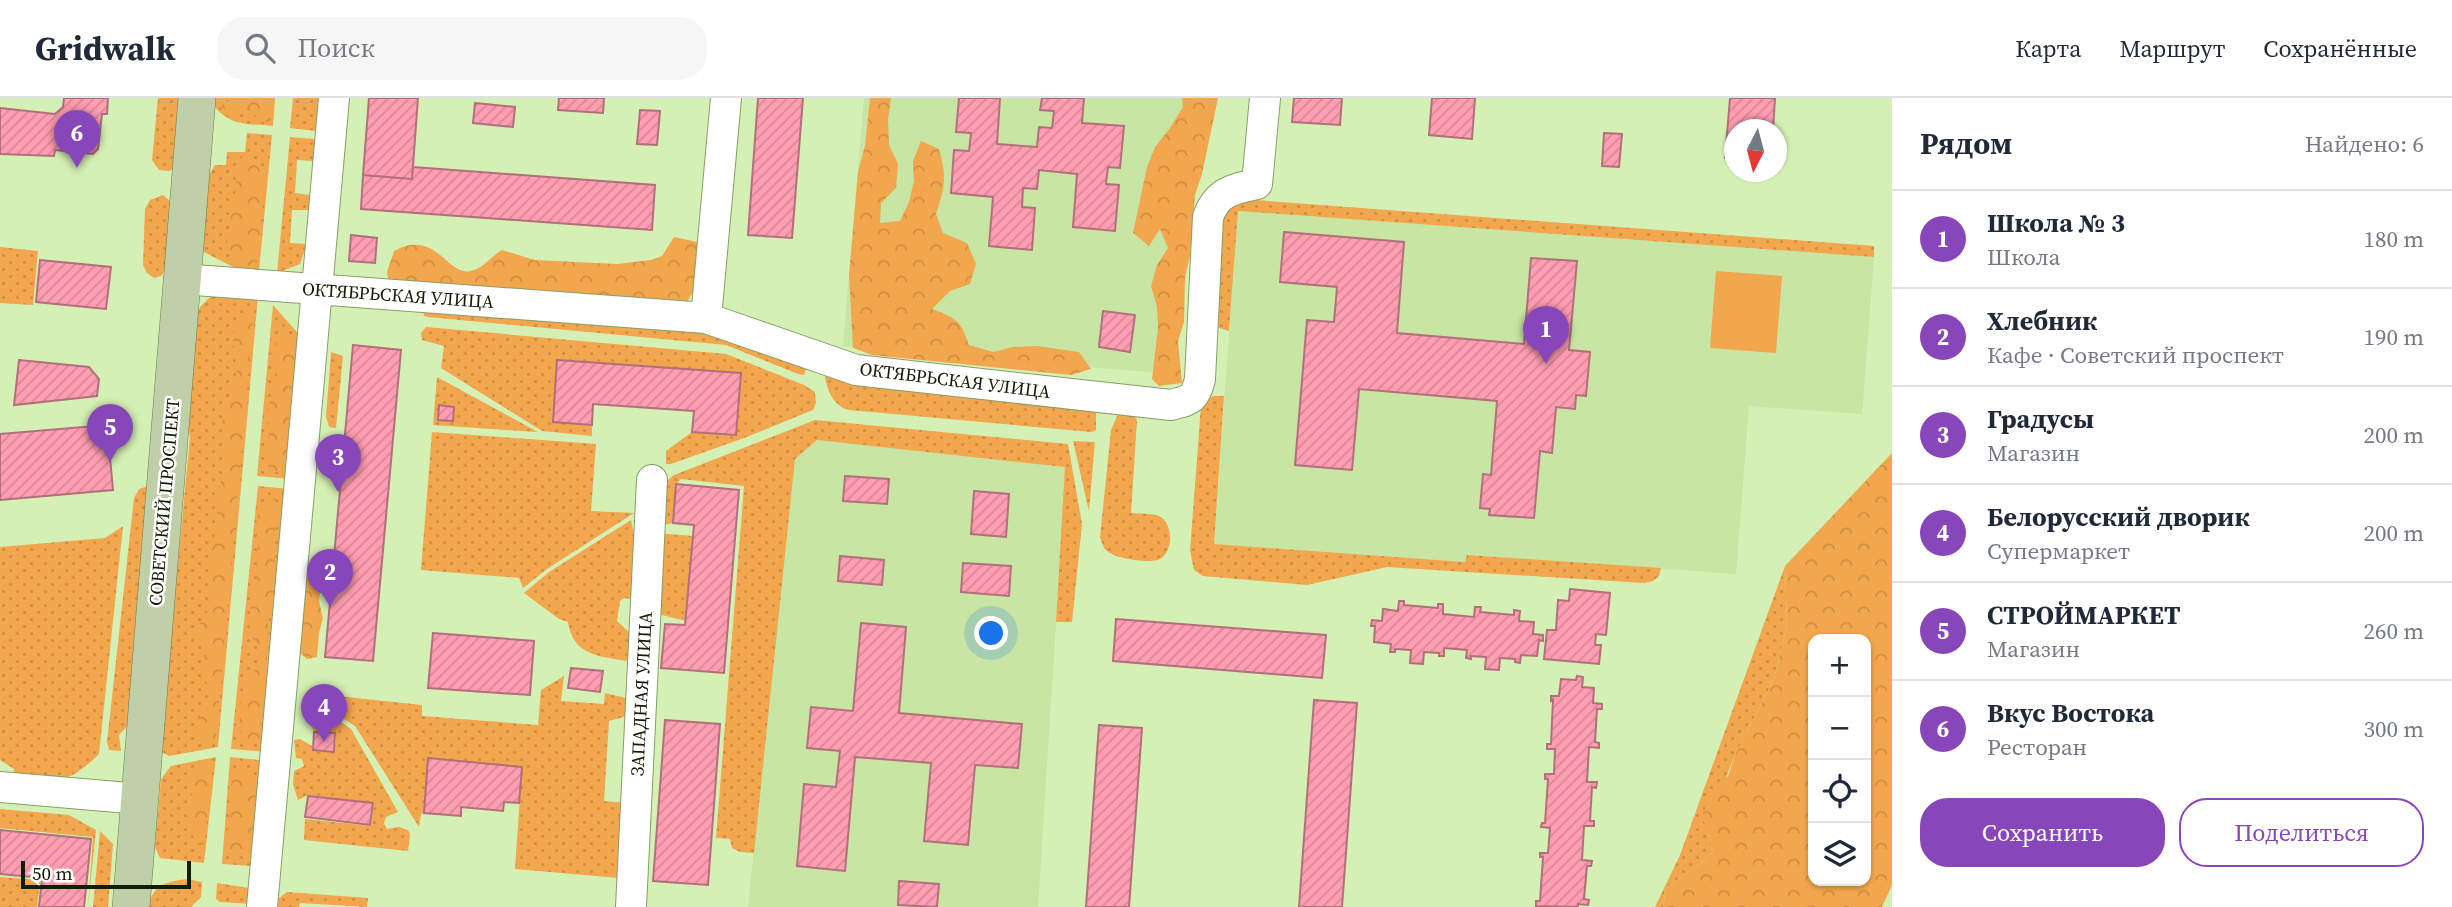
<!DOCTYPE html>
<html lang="ru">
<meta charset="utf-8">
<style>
body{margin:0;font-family:"Source Serif 4",serif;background:#f6f6f7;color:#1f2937}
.controls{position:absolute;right:21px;bottom:21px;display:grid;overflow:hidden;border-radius:14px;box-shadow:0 2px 5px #0004}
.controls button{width:63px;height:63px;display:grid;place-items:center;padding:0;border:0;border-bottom:2px solid #e0e1e3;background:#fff;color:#1f2937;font:35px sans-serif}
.compass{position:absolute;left:1724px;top:21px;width:63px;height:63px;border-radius:50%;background:#fff;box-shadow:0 2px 5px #0004;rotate:186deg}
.scale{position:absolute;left:21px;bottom:18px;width:170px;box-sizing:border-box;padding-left:7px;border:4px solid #131c05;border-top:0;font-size:19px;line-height:24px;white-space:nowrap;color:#131c05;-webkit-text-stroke:5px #fff;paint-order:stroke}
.you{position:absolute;left:992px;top:536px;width:24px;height:24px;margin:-18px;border:5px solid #fff;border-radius:50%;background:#1a73e8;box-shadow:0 0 0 10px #1a73e833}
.badge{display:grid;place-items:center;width:46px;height:46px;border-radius:50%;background:#8846bb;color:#fff;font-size:23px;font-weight:700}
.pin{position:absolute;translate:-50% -58px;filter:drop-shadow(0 2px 4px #0008)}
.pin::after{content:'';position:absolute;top:37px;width:24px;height:21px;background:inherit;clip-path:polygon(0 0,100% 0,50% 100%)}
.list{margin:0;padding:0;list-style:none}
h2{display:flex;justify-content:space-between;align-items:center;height:91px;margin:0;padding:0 28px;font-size:30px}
h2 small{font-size:23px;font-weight:400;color:#747a83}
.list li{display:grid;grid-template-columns:46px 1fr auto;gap:21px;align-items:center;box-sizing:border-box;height:98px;padding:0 28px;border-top:2px solid #e0e1e3}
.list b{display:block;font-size:26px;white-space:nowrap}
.list p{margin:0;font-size:23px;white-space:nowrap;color:#747a83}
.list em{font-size:23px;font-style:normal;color:#747a83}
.actions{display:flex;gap:14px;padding:21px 28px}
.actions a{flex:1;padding:16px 0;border:2px solid #8846bb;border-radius:28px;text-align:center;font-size:24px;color:#8846bb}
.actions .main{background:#8846bb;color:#fff}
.icon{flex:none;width:38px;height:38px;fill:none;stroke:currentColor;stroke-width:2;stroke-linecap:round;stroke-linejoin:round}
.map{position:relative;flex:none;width:1892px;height:809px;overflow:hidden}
header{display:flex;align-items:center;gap:42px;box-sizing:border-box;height:98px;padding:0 35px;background:#fff;border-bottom:2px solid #e0e1e3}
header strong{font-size:33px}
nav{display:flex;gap:38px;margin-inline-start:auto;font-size:24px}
.search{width:490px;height:63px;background:#f6f6f7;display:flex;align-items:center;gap:18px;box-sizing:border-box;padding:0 24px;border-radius:28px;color:#747a83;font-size:26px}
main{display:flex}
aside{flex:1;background:#fff}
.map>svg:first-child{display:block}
.built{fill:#c8e5a3}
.grass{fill:url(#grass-dots)}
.forest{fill:url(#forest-crowns);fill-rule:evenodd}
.pitch{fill:#f2a64d}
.building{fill:url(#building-hatch);stroke:#b1707c;stroke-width:2}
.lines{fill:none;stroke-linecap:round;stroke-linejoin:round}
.minor-casing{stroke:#879f66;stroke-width:32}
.major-casing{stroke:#687c4b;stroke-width:38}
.minor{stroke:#fff;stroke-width:30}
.major{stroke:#bfd0a9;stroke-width:37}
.labels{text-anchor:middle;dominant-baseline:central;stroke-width:5;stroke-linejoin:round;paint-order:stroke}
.street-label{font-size:18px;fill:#131c05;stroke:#fff}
</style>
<header>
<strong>Gridwalk</strong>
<div class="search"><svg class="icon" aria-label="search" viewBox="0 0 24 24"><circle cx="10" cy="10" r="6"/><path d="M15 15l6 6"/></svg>Поиск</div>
<nav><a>Карта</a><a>Маршрут</a><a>Сохранённые</a></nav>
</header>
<main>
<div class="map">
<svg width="1892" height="809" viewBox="0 0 1892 809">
<defs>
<pattern id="grass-dots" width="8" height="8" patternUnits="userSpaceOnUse" patternTransform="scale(1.75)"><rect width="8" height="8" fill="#f2a64d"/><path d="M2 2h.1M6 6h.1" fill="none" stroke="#cf8e42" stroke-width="1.8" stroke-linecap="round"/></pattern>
<pattern id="forest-crowns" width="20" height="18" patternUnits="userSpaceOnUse" patternTransform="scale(1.75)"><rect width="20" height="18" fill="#f2a64d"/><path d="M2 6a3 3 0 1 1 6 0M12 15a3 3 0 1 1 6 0" fill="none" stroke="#cf8e42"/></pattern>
<pattern id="building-hatch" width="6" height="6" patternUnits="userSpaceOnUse" patternTransform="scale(1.75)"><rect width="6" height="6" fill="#ff9db1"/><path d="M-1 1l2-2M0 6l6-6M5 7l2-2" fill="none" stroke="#da8797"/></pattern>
</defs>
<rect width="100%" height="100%" fill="#d5f0b4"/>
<path class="built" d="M 864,0 L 1194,0 L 1170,276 L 843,248 Z
M 1238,113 L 1874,159 L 1862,316 L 1749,308 L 1736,476 L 1467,457 L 1466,464 L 1214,446 Z
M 817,342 L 1066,369 L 1038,809 L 748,809 L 795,361 Z"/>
<path class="grass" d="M 158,0 L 181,0 L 174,70 L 170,73 L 159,72 L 152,62 Z
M 212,0 L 275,0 L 273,28 C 244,25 231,29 211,5 Z
M 293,0 L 319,0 L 316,33 L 290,30 Z
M 247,35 L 272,37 L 259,173 L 235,170 L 204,154 C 199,126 198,92 215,67 L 226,67 L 227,54 L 245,54 Z
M 290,39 L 315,41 L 313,63 L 297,62 L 295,95 L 310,97 L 309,112 L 292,112 L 290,145 L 307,146 L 300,166 L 277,175 Z
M 163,97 L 172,105 L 165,172 L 161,178 L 154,180 L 147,175 L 143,167 L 145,111 L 150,102 Z
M 1241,101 L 1874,148 L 1874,159 L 1238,113 L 1229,233 L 1213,228 L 1218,114 Z
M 0,149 L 38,153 L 33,207 L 0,205 Z
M 214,195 L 258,198 L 218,649 L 169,658 L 160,653 L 190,339 L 187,323 L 194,225 L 200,209 Z
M 273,207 L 303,241 L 291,381 L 257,378 Z
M 423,212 L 706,229 L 806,271 L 804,277 L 798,276 L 726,247 L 428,219 L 424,218 Z
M 426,229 L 726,256 L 804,287 L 815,294 L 816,305 L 813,312 L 744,340 L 671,366 L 666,366 L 666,353 L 692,334 L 736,337 L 740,275 L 558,262 L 553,324 L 592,327 L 592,338 L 542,333 L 441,270 L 444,248 L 422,242 L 421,235 Z
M 331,254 L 343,258 L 336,330 L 329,329 L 326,319 Z
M 825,277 L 1088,310 L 1096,315 L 1096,332 L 1091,334 L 849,312 C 834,309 826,291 825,277 Z
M 437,279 L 538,334 L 433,327 Z
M 1213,298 L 1224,298 L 1214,446 L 1465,464 L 1467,457 L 1661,470 L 1659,478 L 1653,483 L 1644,485 L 1387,469 L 1307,487 L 1203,478 L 1194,472 L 1190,453 L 1201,308 Z
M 1119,314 L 1134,317 L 1137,322 L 1131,415 C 1139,416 1151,415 1159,418 C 1173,425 1174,453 1160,461 C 1151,466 1116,461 1107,453 C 1103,450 1102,444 1100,439 L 1111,332 Z
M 815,322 L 1068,346 L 1082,426 L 1072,524 L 1056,524 L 1065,369 L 817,342 L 795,361 L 754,755 L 740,754 L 732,750 L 730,741 L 716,740 L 744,388 L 681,381 L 676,387 L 673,425 L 655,429 L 661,388 L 674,377 Z
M 432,334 L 596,346 L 591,413 L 634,415 L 547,471 L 523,490 L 519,480 L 421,472 Z
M 1073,343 L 1095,344 L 1089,413 Z
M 148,388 L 131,624 L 119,637 L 121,653 L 109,652 L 107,644 L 134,400 L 139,391 Z
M 258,388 L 290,391 L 268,654 L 231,651 Z
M 631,422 L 634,437 L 638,438 L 638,502 L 624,500 L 620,503 L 617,523 L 631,536 L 632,557 L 626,563 C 598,558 573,557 568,524 L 559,521 L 524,495 L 549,474 Z
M 123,428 L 99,656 C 66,689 56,682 13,680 L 14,671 L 0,662 L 0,449 L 105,440 Z
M 654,435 L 693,438 L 686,523 L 650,514 Z
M 1785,468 L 1787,527 L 1774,581 L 1735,657 L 1705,731 L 1710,739 L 1713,753 L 1703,764 L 1666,790 L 1663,809 L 1655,809 L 1680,757 Z
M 564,578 L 561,603 L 604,606 L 605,595 L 630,601 L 631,617 L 609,623 L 604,703 L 626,705 L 619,780 L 515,771 L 522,669 L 428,660 L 424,715 L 421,716 L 419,729 L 355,628 L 328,611 L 318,596 L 422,607 L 422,618 L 538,627 L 541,592 Z
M 315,611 L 322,611 L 351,631 L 398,714 L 386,719 L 384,725 L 387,731 L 399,729 L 408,732 L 410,736 L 408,753 L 304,742 L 305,721 L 371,728 L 374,705 L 308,697 L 298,702 L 293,686 L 294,673 L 304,668 L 302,661 L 296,660 L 294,642 L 300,641 L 312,648 L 313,653 L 335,654 L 336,635 L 314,633 L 311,628 L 322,627 L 322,623 L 314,617 Z
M 216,659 L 204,765 L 160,760 L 155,749 L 161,681 L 171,668 Z
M 230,659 L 267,663 L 251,768 L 222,766 Z
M 0,711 L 69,717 L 96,732 L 88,809 L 93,739 L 0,730 Z
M 100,733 L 113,746 L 108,809 L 93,809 Z
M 0,779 L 40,782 L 37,809 L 0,809 Z
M 187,781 L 202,784 L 201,799 L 191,809 L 149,809 C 151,787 168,783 187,781 Z
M 217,785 L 249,790 L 253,806 L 220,804 L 216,801 Z
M 287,794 L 368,800 L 367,809 L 300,805 L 299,809 L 277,809 L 278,801 Z"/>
<path class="forest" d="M 236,0 L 273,0 L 271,23 C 259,28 256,18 249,10 L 242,11 L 235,20 L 225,17 L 221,12 L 223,5 Z
M 870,0 L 891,0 L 888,21 L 889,47 L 898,66 L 896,90 L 881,105 L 880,125 L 900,123 L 909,104 L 914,83 L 913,63 L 921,43 L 939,51 C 947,80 945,88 936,116 L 943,135 L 967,145 L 976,166 L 970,186 L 950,193 L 932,211 C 957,221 960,221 969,247 L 993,254 L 1013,249 L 1037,248 L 1079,254 L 1091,271 L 1071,277 L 872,257 L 853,250 L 849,177 L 858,74 L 865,48 Z
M 1182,0 L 1218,0 L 1202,76 L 1195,97 L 1190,158 L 1185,179 L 1184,224 L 1178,243 L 1182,285 L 1159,288 L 1152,281 L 1158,230 L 1157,209 L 1151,188 L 1157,167 L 1168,150 L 1160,131 L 1149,148 L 1133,135 L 1147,69 L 1155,49 L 1170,30 L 1183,9 Z
M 242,59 L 258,64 L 265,75 L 258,163 L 255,168 L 233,166 L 227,144 L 236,89 L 235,68 Z
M 674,139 L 697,144 C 703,163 698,193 684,207 L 389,185 L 387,174 L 394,153 C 437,130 447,179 471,173 C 484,170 491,158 502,152 L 535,162 L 617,166 L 651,162 L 662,158 Z
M 249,212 L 254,212 L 216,642 L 206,645 L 198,638 L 196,633 L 198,622 L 206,609 L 209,598 L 204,571 L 204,552 L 198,536 L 200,525 L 212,506 L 210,478 L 220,386 L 226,358 L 222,326 L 237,277 L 233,239 L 237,223 Z
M 287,237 L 295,243 L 297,253 L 293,273 L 294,299 L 287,372 L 276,374 L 268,368 L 265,358 L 269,337 L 269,304 L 277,278 L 273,251 L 278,242 Z
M 1892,355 L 1892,787 L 1882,809 L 1663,809 L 1666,790 L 1703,764 L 1713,753 L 1710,739 L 1705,731 L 1703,715 L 1715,686 L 1728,678 L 1735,657 L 1774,581 L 1787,527 L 1785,468 ZM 1813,541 L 1866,541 L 1866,783 L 1813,783 Z
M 274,400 L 281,408 L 274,437 L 275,486 L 268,525 L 265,607 L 261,622 L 262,642 C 256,647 249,646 242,642 C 238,624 239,596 249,579 C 252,573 260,569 261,563 C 263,552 251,543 250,533 C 247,512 258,486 259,464 C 259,453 255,429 257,421 C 260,412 266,404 274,400 Z
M 318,474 L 322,477 L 319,503 L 323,520 L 319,535 L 317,559 L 307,561 L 299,554 L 304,481 L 310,475 Z
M 207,663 L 213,667 L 204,746 L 201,748 L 197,747 L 188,728 L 192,701 L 191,674 L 195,667 Z
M 240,673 L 255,678 L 261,692 L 254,749 C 247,756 241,761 230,757 L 227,751 L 226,740 L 232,708 L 230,692 L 233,681 Z"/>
<path class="pitch" d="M 1716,173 L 1782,178 L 1776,255 L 1710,250 Z"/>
<path class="building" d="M 64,0 L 108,0 L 107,16 L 102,16 L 98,51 L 93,56 L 55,52 L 54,58 L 0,56 L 0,10 L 55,16 L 63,9 Z
M 369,0 L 418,0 L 412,81 L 363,77 Z
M 559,0 L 604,0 L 603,15 L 558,12 Z
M 758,0 L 803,0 L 792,140 L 748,137 Z
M 959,0 L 1000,0 L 997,46 L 1037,49 L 1039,29 L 1052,30 L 1054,13 L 1040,12 L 1042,0 L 1084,0 L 1082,25 L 1124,28 L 1120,70 L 1108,69 L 1106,86 L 1119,87 L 1115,133 L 1073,129 L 1077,76 L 1039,72 L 1037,91 L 1023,90 L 1022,109 L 1035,110 L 1032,152 L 989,148 L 993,99 L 951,95 L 954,52 L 969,53 L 971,35 L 956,34 Z
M 1294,0 L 1342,0 L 1340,27 L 1292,24 Z
M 1432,0 L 1475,0 L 1472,41 L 1429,37 Z
M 1730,0 L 1775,0 L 1773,32 L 1734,32 L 1734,61 L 1725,60 Z
M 475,5 L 515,9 L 513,29 L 473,25 Z
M 640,12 L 660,13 L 657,47 L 637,46 Z
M 1604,35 L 1622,36 L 1619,69 L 1602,68 Z
M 413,69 L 655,87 L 652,132 L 361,111 L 363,77 L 412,81 Z
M 1284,134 L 1404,144 L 1397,235 L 1524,246 L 1531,160 L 1577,163 L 1569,252 L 1590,254 L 1586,298 L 1576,297 L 1575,311 L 1556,309 L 1552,355 L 1540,353 L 1534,420 L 1489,417 L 1490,411 L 1480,410 L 1483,376 L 1491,377 L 1497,303 L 1359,291 L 1352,372 L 1295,367 L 1307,222 L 1334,224 L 1337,189 L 1280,184 Z
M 351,137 L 377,140 L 375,165 L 349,163 Z
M 40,162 L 111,169 L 106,211 L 36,204 Z
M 1103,213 L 1135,217 L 1130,254 L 1099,249 Z
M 353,247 L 401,252 L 373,563 L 325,559 Z
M 19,262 L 89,269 L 99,281 L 97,298 L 14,307 Z
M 557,262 L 741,275 L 736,337 L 692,334 L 694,313 L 593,306 L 592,327 L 553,324 Z
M 439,307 L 454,309 L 453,323 L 438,322 Z
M 107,327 L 113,392 L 0,402 L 0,336 Z
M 845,378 L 889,381 L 887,406 L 843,403 Z
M 676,386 L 739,392 L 724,575 L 661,570 L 665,526 L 685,527 L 694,427 L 673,425 Z
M 974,393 L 1009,396 L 1006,439 L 971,436 Z
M 840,458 L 884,462 L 882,487 L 838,483 Z
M 963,465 L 1011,468 L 1009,498 L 961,494 Z
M 1570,491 L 1610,495 L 1606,537 L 1596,536 L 1595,547 L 1601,547 L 1599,566 L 1544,561 L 1547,532 L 1556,532 L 1558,502 L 1569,503 Z
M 1399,503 L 1404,503 L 1404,507 L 1438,510 L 1438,506 L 1443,506 L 1443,516 L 1474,519 L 1475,509 L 1481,509 L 1480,514 L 1514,517 L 1514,512 L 1520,513 L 1519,523 L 1534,524 L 1533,536 L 1543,537 L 1543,543 L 1539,542 L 1537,558 L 1521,557 L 1520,565 L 1515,564 L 1515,561 L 1500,560 L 1499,572 L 1485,571 L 1486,559 L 1471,558 L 1471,561 L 1466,560 L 1467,552 L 1444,550 L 1444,558 L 1439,558 L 1439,555 L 1424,554 L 1423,566 L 1410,565 L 1411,552 L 1395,551 L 1395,554 L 1390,554 L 1391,546 L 1374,544 L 1375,528 L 1371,528 L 1372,522 L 1382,523 L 1383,511 L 1398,513 Z
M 1116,521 L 1326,537 L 1322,580 L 1113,563 Z
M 861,525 L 906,529 L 899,615 L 1022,626 L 1018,670 L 975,667 L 968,747 L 924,743 L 931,665 L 855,659 L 845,773 L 797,768 L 804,686 L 836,689 L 840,653 L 807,650 L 811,609 L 853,613 Z
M 433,535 L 534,543 L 530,597 L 428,590 Z
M 571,570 L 603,573 L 600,594 L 568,590 Z
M 1577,578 L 1583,579 L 1582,589 L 1594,590 L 1593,605 L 1602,606 L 1602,611 L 1597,611 L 1595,644 L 1599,645 L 1599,650 L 1589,649 L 1587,684 L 1597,684 L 1596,690 L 1592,689 L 1590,723 L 1594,723 L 1594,728 L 1584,728 L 1582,762 L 1592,763 L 1591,768 L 1587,768 L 1584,801 L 1589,802 L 1588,807 L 1578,806 L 1578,809 L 1536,808 L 1536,803 L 1540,803 L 1543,759 L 1540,759 L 1540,755 L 1548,755 L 1550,730 L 1541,729 L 1542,725 L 1545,725 L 1548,681 L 1545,681 L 1545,676 L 1554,676 L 1555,651 L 1547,651 L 1547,646 L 1551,646 L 1553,602 L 1551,603 L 1551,598 L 1559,598 L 1561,581 L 1576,582 Z
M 1314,602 L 1357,605 L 1342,809 L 1299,809 Z
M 665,622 L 720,626 L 708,787 L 653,783 Z
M 1099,627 L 1142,630 L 1129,809 L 1086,809 Z
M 314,634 L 335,635 L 334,654 L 313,652 Z
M 428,660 L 522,669 L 519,705 L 504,704 L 503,713 L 461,709 L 461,718 L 424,715 Z
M 308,698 L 373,705 L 370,727 L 305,719 Z
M 0,732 L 91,741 L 84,809 L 39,809 L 42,780 L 0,776 Z
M 899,783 L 939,786 L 937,809 L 898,807 Z"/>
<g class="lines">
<g class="minor-casing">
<path id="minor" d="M 181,181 L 706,220 L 856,272 L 1171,307 C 1190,302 1195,302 1200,281 L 1208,119 C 1217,94 1232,91 1257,86 L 1265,0
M 706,220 L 726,0
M 0,689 L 140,701
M 262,809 L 334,0
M 631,809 L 652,382"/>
</g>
<g class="major-casing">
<path id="major" d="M 131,809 L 197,0"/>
</g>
<use href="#minor" class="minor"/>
<use href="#major" class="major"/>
</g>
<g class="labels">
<g class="street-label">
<text transform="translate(398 197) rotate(4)">ОКТЯБРЬСКАЯ УЛИЦА</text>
<text transform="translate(955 282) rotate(7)">ОКТЯБРЬСКАЯ УЛИЦА</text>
<text transform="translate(164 404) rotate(-85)">СОВЕТСКИЙ ПРОСПЕКТ</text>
<text transform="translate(641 596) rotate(-87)">ЗАПАДНАЯ УЛИЦА</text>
</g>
</g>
</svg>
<div class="controls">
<button>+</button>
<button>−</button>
<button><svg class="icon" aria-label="locate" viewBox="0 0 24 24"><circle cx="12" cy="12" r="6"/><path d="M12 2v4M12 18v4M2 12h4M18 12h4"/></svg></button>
<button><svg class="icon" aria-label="layers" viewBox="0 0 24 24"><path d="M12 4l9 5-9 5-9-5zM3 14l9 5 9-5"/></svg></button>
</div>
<svg class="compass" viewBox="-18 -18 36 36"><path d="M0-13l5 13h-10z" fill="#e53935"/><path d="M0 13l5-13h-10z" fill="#747a83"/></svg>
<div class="scale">50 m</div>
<div class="you"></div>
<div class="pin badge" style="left:1546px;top:266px">1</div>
<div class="pin badge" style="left:330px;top:509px">2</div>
<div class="pin badge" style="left:338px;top:394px">3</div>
<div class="pin badge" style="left:324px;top:644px">4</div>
<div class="pin badge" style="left:110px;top:364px">5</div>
<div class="pin badge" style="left:77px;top:70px">6</div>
</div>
<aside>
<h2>Рядом<small>Найдено: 6</small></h2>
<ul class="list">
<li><span class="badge">1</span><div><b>Школа № 3</b><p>Школа</p></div><em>180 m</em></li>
<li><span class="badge">2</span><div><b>Хлебник</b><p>Кафе · Советский проспект</p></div><em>190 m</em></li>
<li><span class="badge">3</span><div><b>Градусы</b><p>Магазин</p></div><em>200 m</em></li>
<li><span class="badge">4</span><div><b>Белорусский дворик</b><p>Супермаркет</p></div><em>200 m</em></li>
<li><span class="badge">5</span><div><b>СТРОЙМАРКЕТ</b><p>Магазин</p></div><em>260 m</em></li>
<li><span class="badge">6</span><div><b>Вкус Востока</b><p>Ресторан</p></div><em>300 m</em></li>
</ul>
<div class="actions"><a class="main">Сохранить</a><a>Поделиться</a></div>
</aside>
</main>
